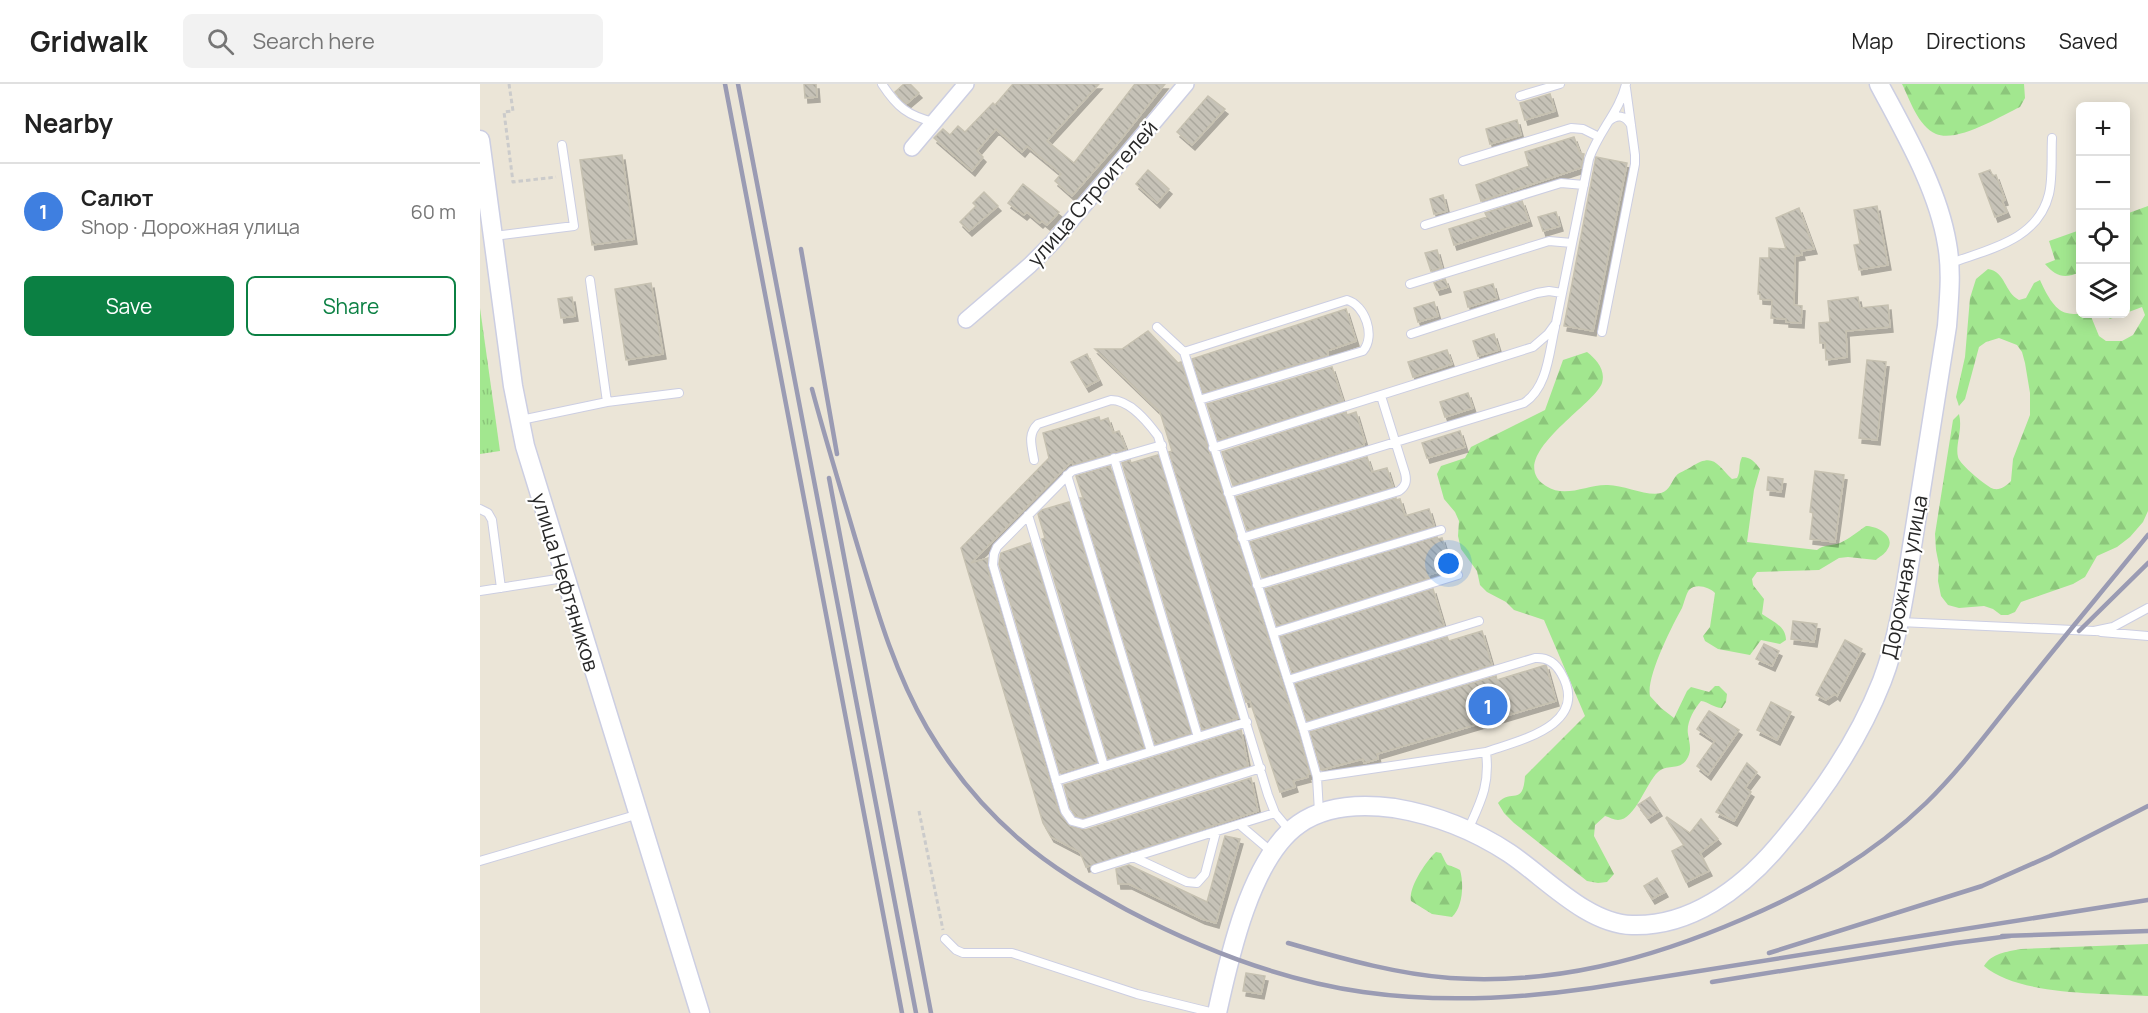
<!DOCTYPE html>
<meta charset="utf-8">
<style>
body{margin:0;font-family:Manrope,sans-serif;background:#f2f2f2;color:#222}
.controls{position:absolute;right:18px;top:18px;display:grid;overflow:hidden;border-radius:9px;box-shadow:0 3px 15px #0003}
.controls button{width:54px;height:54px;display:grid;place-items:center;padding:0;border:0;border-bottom:2px solid #e0e0e0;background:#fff;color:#222;font:30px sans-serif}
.you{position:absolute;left:969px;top:480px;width:21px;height:21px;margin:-15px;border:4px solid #fff;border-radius:50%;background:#1a73e8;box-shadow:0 0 0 9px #1a73e833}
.badge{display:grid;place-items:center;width:39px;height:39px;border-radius:50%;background:#0b8043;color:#fff;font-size:20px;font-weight:700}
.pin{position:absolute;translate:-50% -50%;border:3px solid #fff;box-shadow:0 2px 6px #0006}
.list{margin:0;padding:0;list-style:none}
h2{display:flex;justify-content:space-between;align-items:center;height:78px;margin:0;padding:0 24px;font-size:26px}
h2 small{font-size:20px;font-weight:400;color:#767676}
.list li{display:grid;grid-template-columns:39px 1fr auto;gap:18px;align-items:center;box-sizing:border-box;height:96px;padding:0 24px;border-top:2px solid #e0e0e0}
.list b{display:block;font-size:22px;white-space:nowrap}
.list p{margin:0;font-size:20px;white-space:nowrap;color:#767676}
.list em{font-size:20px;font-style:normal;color:#767676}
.actions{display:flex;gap:12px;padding:18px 24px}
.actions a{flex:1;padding:14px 0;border:2px solid #0b8043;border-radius:9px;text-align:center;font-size:21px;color:#0b8043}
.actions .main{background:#0b8043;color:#fff}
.icon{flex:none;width:33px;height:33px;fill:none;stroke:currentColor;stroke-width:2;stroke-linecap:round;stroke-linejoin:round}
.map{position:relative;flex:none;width:1668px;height:929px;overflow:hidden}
header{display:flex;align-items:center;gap:36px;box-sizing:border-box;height:84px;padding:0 30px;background:#fff;border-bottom:2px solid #e0e0e0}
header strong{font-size:28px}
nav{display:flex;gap:33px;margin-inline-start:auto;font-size:21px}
.search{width:420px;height:54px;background:#f2f2f2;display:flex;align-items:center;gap:15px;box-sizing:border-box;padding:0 21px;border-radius:9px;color:#767676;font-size:22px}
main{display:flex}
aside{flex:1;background:#fff}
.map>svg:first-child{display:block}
.grass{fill:url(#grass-tufts)}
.forest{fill:url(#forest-firs)}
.building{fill:url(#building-back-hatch);stroke:#c6c1b1;stroke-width:1.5;filter:url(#shadow)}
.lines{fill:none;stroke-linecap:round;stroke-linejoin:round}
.service-casing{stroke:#cccee2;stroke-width:10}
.minor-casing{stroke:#cccee2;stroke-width:18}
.tertiary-casing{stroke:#cccee2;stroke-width:21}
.path{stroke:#cbcbcb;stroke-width:3;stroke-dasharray:4.5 3;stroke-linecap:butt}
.service{stroke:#fff;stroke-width:8}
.minor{stroke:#fff;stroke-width:15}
.tertiary{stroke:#fff;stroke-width:18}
.rail{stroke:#9a9bb3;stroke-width:4.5}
.labels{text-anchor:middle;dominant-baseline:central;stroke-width:4.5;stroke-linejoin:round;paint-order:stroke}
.street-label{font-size:21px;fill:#272727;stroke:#fff}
</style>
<header>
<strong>Gridwalk</strong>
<div class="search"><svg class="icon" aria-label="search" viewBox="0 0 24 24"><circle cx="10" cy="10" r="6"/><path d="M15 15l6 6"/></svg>Search here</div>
<nav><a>Map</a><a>Directions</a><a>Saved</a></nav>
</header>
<main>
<aside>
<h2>Nearby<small></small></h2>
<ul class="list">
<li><span class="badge" style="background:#3f7fe0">1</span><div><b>Салют</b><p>Shop · Дорожная улица</p></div><em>60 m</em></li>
</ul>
<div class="actions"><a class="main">Save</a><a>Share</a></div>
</aside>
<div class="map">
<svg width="1668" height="929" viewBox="0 0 1668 929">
<defs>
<pattern id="grass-tufts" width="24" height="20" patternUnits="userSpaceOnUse" patternTransform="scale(1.5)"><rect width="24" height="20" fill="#a2e78f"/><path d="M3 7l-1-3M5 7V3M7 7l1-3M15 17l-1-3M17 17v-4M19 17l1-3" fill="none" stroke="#8cc67b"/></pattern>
<pattern id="forest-firs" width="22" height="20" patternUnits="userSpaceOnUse" patternTransform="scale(1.5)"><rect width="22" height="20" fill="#a2e78f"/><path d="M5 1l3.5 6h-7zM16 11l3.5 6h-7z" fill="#8cc67b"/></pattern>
<pattern id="building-back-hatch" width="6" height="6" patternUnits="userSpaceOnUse" patternTransform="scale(1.5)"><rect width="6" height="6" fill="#c6c2b7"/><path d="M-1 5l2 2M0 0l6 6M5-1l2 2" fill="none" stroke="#aaa79d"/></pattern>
<filter id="shadow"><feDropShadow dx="3" dy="5" stdDeviation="0" flood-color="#0004"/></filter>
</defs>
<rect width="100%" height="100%" fill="#ebe5d7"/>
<path class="grass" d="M 0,224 L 20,367 L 0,370 Z"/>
<path class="forest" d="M 1422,0 L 1544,0 L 1545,14 L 1540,23 C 1521,32 1477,59 1456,50 C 1438,42 1430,16 1422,0 Z
M 1668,122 L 1668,427 L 1663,438 L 1650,453 L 1637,463 L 1617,472 L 1605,493 L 1593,500 L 1541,518 L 1535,528 L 1528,531 L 1521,531 L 1513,525 L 1504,522 L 1479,524 L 1468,521 L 1461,512 L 1458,497 L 1459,481 L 1456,466 L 1455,450 L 1473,336 L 1479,330 C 1483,345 1475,362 1478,373 C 1479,380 1508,404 1514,405 C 1521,406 1526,402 1531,397 L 1533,375 L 1550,331 L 1550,309 L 1545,279 L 1542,268 L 1537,261 L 1519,254 L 1506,258 L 1499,263 L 1485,315 L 1479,322 L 1476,313 L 1485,273 L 1490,214 L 1496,195 L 1508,185 C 1526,188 1524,208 1539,216 L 1546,214 L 1554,199 L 1560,196 C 1565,207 1574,227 1587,229 C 1595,231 1602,229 1610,230 L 1619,252 L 1626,257 L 1642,257 L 1653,251 L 1665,231 L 1662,223 L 1630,235 L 1624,230 L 1646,230 L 1646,130 Z
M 1600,146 L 1600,188 C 1585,195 1576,193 1565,180 L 1575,176 L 1569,157 Z
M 1107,268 C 1116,275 1126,286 1122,299 C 1115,321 1022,374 1066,402 C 1086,415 1107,400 1128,401 C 1144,401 1168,413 1181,409 C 1190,406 1191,398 1196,392 C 1199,388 1207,386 1211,383 C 1234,368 1237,381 1252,395 L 1257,394 C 1261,387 1258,381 1262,373 C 1271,373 1275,378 1280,385 L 1274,406 L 1267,458 L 1337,466 C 1345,460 1351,462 1360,459 C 1369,455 1377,448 1386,442 C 1397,442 1417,452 1407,466 C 1405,470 1399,473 1396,476 L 1368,473 L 1359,474 L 1339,486 L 1277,488 L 1272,495 L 1273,501 L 1284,515 L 1282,530 C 1292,537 1306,542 1306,556 L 1300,560 L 1281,556 L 1270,571 L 1238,565 L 1225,557 L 1223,552 L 1230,543 L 1235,509 C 1229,503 1216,499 1209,506 C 1206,510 1204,519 1202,524 C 1192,542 1166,593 1170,612 L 1181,624 L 1194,634 L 1207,607 L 1211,603 L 1229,608 L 1235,602 L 1239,602 L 1247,610 L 1246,618 L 1242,624 C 1234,624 1229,618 1221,617 C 1214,625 1206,639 1208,650 C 1209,658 1212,665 1208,673 C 1201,688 1188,679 1178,688 C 1166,699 1155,736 1138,736 C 1134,736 1129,733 1125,732 L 1115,741 L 1114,752 L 1134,790 L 1127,798 L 1118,799 L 1107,797 L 1034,739 L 1024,729 L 1018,719 C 1031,704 1043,723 1045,692 L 1105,632 L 1064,536 L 1034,526 L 1026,518 L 1007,508 L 1000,501 L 997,487 L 981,465 L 978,452 L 979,437 L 975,428 L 964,415 L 957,390 L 961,382 L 985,374 L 991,363 L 1065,326 L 1083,276 Z
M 956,768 L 961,769 C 970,787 964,777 980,786 C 984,800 983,823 972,833 L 952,830 L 931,817 C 928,804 946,777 956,768 Z
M 1668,860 L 1668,912 C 1623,909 1539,912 1504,882 C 1512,869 1526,868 1541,865 Z"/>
<path class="building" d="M 324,0 L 336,0 L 337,13 L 325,14 Z
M 424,0 L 430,0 L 439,9 L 426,20 L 415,8 Z
M 533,0 L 619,0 L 567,57 L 594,79 L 655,0 L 685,0 L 634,64 L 592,112 L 575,97 L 581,90 L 547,62 L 542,68 L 516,45 L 497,67 L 503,73 L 492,87 L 454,54 L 463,45 L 470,51 L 478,42 L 485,48 L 513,19 L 515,21 Z
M 1070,10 L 1075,27 L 1045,36 L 1040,19 Z
M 728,12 L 745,25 L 712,61 L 697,48 Z
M 1037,36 L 1041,51 L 1010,60 L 1006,45 Z
M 1094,53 L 1100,69 L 1104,70 L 1101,84 L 1001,117 L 996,101 L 1049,82 L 1045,68 Z
M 142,71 L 154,155 L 112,161 L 100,76 Z
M 1116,73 L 1147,79 L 1113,247 L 1084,242 Z
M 668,86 L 689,105 L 677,119 L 656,100 Z
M 1510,86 L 1513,92 L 1516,91 L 1525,116 L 1522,117 L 1527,128 L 1515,133 L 1499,90 Z
M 543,100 L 579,128 L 567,141 L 562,137 L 560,139 L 547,128 L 544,131 L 528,119 Z
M 504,108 L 518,122 L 489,147 L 480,138 L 496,122 L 493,119 Z
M 963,111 L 967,127 L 954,130 L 950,115 Z
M 1042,117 L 1049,137 L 974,161 L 969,145 L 1007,133 L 1005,129 Z
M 1397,122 L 1408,181 L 1379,186 L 1374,161 L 1380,160 L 1374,126 Z
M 1319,124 L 1334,165 L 1321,167 L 1322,171 L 1315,172 L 1314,221 L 1322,222 L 1321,239 L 1306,238 L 1306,235 L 1291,234 L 1292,216 L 1280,215 L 1280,210 L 1278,210 L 1280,174 L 1289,174 L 1289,164 L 1306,165 L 1296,134 Z
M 1076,128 L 1080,142 L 1063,147 L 1058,133 Z
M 957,166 L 962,184 L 951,187 L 945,169 Z
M 965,195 L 968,203 L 957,206 L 954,199 Z
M 171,199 L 183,270 L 146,276 L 135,205 Z
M 1013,200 L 1017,214 L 988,223 L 984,208 Z
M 92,213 L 95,232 L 81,234 L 78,215 Z
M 1378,213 L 1380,224 L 1408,221 L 1410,243 L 1366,247 L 1367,273 L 1346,276 L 1345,259 L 1340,259 L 1339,239 L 1350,238 L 1348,217 Z
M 954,218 L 958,232 L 938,238 L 934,224 Z
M 866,225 L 876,257 L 847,267 L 848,271 L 723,309 L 712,275 Z
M 668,247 L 698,279 L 701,278 L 817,646 L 830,690 L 827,691 L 828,693 L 813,697 L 815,703 L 800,708 L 770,617 L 766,618 L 689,368 L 692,367 L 680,328 L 615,265 L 642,265 Z
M 1014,250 L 1019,266 L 998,272 L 993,257 Z
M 967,266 L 972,280 L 933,293 L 928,278 Z
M 607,270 L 619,296 L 606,303 L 591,278 Z
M 1387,276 L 1406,278 L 1397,356 L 1379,354 Z
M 852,283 L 863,317 L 738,356 L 727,320 Z
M 988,309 L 993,324 L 965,333 L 960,318 Z
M 866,328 L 867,331 L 876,328 L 885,358 L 883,359 L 884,361 L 753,401 L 742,368 Z
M 619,333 L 620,337 L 628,334 L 633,349 L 639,347 L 646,365 L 593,381 L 592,377 L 491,479 L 508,474 L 507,483 L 579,729 L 590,742 L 605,746 L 771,694 L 778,727 L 606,783 L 600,768 L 571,753 L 563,739 L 481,464 L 569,374 L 563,349 Z
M 980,347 L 985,363 L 947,374 L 942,359 Z
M 678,371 L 758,634 L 722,646 L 642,379 L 650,376 L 651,379 Z
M 887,373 L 892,388 L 907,384 L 913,403 L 767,446 L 756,413 Z
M 630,382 L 711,649 L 675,660 L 600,414 L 603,414 L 596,392 Z
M 1335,387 L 1364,391 L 1355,458 L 1330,455 L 1333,429 L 1330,428 Z
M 1288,393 L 1303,395 L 1301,408 L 1287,406 Z
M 916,414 L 916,416 L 920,415 L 925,432 L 949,425 L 954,442 L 782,493 L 770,458 Z
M 589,418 L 664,664 L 628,675 L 562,455 L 565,454 L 558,430 L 562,426 Z
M 957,453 L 958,455 L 962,454 L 971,484 L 948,491 L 949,494 L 797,542 L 785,505 Z
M 550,459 L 617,678 L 580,689 L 519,480 L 521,469 Z
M 953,505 L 964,542 L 812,589 L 800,553 Z
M 1313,537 L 1337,540 L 1334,558 L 1311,555 Z
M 1002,547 L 1012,581 L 827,637 L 815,600 L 967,553 L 969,557 Z
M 1365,556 L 1382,565 L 1357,612 L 1355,610 L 1346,616 L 1336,611 Z
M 1284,560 L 1299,567 L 1292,582 L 1276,575 Z
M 1066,581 L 1076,617 L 897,670 L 898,675 L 884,679 L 883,675 L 841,686 L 830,648 L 1016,592 L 1017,596 Z
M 1291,618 L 1311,628 L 1297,656 L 1277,646 Z
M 1229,627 L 1259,646 L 1228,691 L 1217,682 L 1235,657 L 1217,645 Z
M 761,646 L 768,682 L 603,734 L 596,732 L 590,724 L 584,701 Z
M 1267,679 L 1277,688 L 1265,704 L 1271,708 L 1254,737 L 1236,728 Z
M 1170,713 L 1179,727 L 1168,734 L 1158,721 Z
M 1187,733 L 1210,749 L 1221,735 L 1238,755 L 1220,769 L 1229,787 L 1206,798 L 1192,767 L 1204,761 L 1186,734 Z
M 745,752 L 760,755 L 736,839 L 722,835 L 649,800 L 638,800 L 636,785 L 649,781 L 727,818 Z
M 1177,794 L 1185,808 L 1172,815 L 1164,802 Z
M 766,889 L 785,892 L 781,910 L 763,907 Z"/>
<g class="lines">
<g class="service-casing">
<path id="service" d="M 402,0 C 417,23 428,32 454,38
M 1040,12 L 1080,0
M 1129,37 C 1137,30 1145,31 1151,41
M 983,77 L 1091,44 L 1103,45 L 1119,53
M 945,141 L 1081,99 L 1104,101
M 14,152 L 94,142 L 82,61
M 1471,179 C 1509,165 1558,156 1569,110 C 1573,93 1571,72 1572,54
M 930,200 L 1069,157 L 1092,159
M 677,243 L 704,268
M 1122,248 L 1155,80 L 1155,71 L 1146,4
M 931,250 L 1057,209 L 1069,207 L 1082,209
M 719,316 L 883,267 C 896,252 885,221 867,216 L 704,268 L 823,644 L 837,693 L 839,728
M 127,318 L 199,309
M 41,336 L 127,318 L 110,196
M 682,361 L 592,387 L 517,463 L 514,470 L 513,481 L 585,727 L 592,737 L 603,740 L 781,684
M 733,364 L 1053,263 L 1068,250 L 1076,239 L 1109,75 C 1118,48 1140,27 1146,0
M 634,374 L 718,653
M 554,376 C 552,363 547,350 558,340 L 631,316 C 650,316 667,337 678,352 L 788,711 L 795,729 L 810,747
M 587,391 L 671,667
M 748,409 L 1044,319 C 1068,303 1069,268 1075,243
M 0,425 L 8,429 L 12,436 L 21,504
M 548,431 L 624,682
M 762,454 L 919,407 C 926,402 927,397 925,389 L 901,312
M 777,501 L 961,446
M 0,507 L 84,494
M 1420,538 L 1614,547 L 1633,543 L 1668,524
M 1621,548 L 1668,552
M 793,549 L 978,491
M 808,596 L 999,537
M 823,644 L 1055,574 C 1067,573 1075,578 1081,589 C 1111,641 1040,656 1006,668 C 1010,701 1001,717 988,746
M 837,693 L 1006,668
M 576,697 L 767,638
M 760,741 L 793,769
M 653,773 L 707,798 L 717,799 L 725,790 L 736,748
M 0,777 L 159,730
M 615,785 L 795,729
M 465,855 L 476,866 L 483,869 L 532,869 L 657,910 L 734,929"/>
</g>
<g class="minor-casing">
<path id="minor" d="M 432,64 L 486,0
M 486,236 L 550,181 L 573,158 L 706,0"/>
</g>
<g class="tertiary-casing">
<path id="tertiary" d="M 0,56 L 33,302 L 45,362 L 220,929
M 737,929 C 749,874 771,773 819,740 C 846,721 883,720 914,724 C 956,731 994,746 1029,769 C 1065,793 1107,840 1152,841 C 1210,843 1261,805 1297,763 C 1340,713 1378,658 1402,597 C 1420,550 1426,499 1434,450 C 1445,380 1456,311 1467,242 C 1469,215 1472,187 1467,160 C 1458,105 1425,49 1399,0"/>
</g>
<path class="path" d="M 29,0 L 33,27 L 24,28 L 33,98 L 76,93
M 439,727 L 463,846"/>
<use href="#service" class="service"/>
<use href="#minor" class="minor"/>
<use href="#tertiary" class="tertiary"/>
<path class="rail" d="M 245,0 L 422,929
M 258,0 L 436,929
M 321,165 L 357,370
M 332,305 C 345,354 360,402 374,450 C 394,516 412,584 447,644 C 471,685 503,724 539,755 C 572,784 609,805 647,826 C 721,865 800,896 883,908 C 960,919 1036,915 1112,904 L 1668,816
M 349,394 L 451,929
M 1599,547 L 1668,479
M 1522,852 L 1668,847
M 808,859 C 861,874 915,890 970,894 C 1073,901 1168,876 1263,835 C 1331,806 1392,771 1446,719 C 1481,685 1509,646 1540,608 C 1582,555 1626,503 1668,451
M 1289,869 L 1502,802 L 1570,772 L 1668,722
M 1232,898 L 1475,859 L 1530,852"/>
</g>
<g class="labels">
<g class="street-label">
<text transform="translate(612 109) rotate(-49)">улица Строителей</text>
<text transform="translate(1424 493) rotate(-79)">Дорожная улица</text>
<text transform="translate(86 498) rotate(73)">улица Нефтяников</text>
</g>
</g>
</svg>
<div class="controls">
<button>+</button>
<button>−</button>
<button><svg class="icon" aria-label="locate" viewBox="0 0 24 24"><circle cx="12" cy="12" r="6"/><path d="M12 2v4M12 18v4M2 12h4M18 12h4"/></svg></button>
<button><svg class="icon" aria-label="layers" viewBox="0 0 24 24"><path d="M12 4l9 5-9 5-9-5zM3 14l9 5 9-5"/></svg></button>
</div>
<div class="you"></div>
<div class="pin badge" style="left:1008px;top:622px;background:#3f7fe0">1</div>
</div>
</main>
